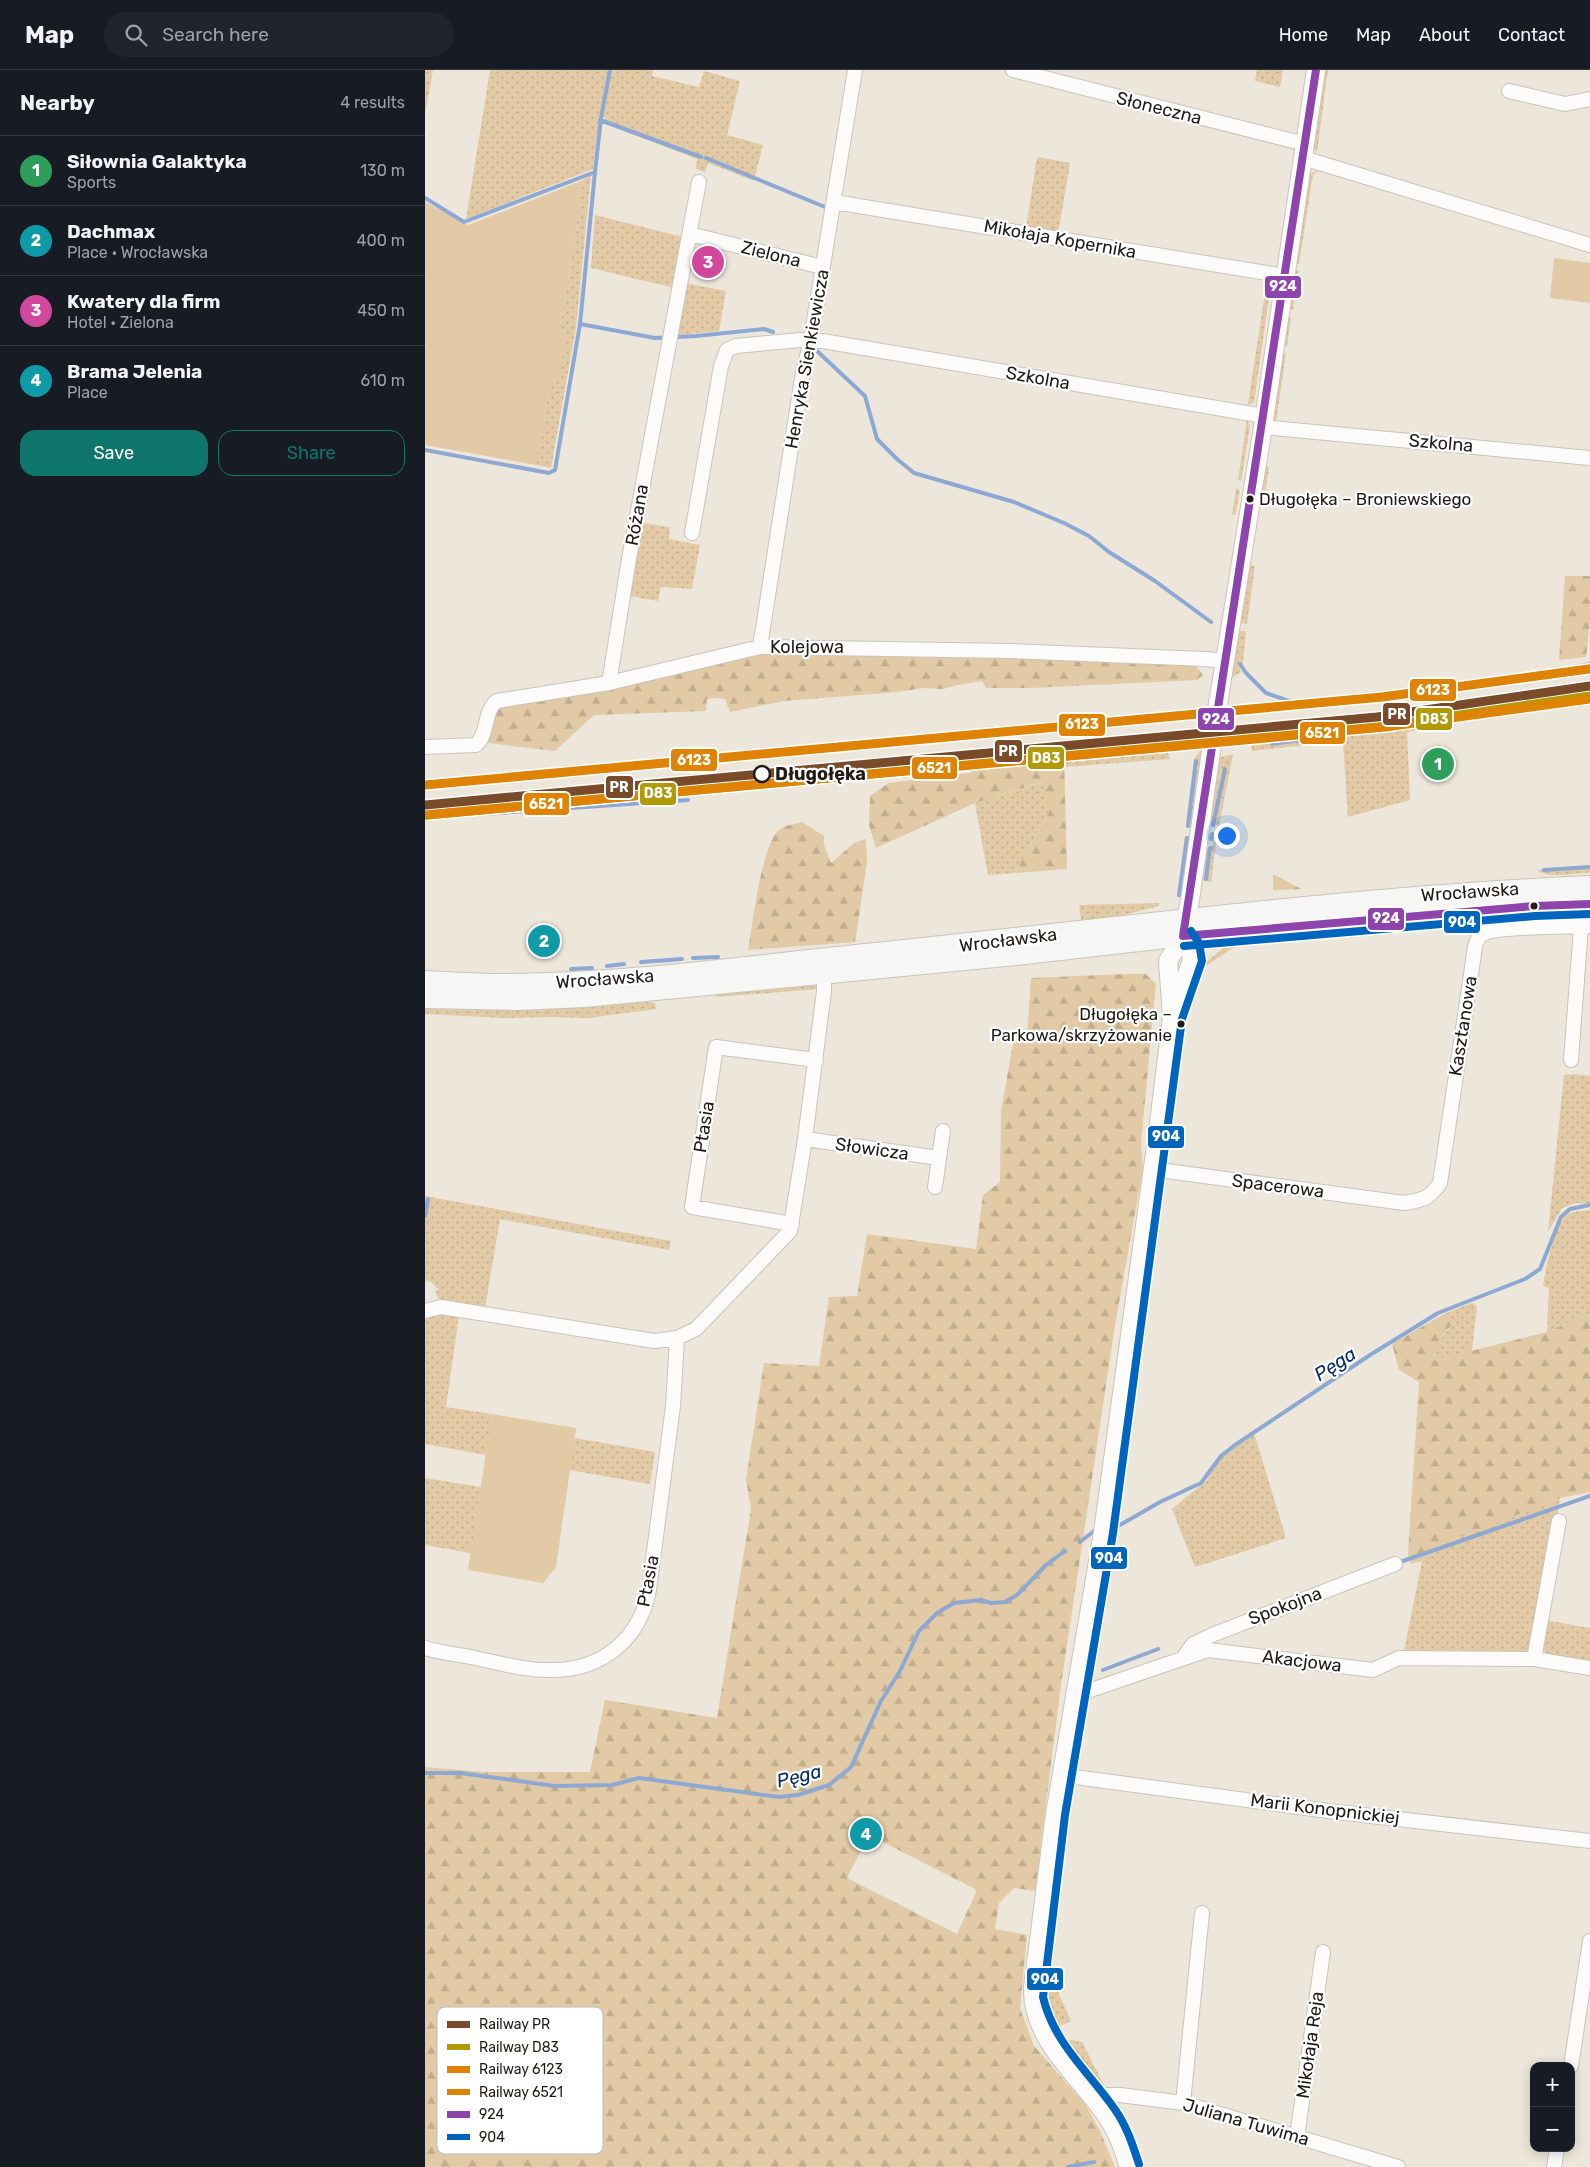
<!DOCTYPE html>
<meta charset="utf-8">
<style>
body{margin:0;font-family:Rubik,sans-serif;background:#20242c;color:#f1f3f6}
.controls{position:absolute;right:15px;bottom:15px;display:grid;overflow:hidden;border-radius:10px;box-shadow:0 2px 12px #0003}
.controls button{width:45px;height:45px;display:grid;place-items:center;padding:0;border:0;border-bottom:1px solid #363941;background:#171b24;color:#f1f3f6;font:25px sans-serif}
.you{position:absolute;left:801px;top:765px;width:18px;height:18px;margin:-12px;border:4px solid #fff;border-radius:50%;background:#1a73e8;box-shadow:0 0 0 8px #1a73e833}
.badge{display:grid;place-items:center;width:32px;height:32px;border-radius:50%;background:#0f766e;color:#fff;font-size:16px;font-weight:700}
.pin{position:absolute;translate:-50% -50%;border:2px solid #fff;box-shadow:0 1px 5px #0006}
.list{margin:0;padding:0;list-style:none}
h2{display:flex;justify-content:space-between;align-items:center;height:65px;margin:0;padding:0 20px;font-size:21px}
h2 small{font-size:16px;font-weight:400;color:#9ea1a6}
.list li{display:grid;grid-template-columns:32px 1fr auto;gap:15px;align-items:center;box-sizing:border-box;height:70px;padding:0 20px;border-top:1px solid #363941}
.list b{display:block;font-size:19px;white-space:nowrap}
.list p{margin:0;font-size:16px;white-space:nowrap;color:#9ea1a6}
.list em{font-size:16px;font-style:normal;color:#9ea1a6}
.actions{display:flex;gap:10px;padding:15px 20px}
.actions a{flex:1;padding:11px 0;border:1px solid #0f766e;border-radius:15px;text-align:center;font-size:18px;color:#0f766e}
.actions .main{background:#0f766e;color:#fff}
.icon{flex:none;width:28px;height:28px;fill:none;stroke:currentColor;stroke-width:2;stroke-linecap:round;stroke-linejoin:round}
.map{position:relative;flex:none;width:1165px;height:2097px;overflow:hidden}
header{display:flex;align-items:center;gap:30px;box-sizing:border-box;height:70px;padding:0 25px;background:#171b24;border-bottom:1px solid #363941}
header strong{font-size:24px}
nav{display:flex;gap:28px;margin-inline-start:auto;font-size:18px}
.search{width:350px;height:45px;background:#20242c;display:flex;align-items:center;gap:12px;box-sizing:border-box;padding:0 18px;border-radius:28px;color:#9ea1a6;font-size:19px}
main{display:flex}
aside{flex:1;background:#171b24}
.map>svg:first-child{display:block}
.grass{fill:url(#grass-dots)}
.forest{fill:url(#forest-firs);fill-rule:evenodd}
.green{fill:#e1caa5}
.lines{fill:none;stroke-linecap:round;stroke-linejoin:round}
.stream{stroke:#8da9d3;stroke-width:4}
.minor-casing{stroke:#c9c4bb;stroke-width:16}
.tertiary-casing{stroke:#c9c4bb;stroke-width:20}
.secondary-casing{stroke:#c9c4bb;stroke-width:22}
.minor{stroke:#fcfbfa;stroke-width:14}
.tertiary{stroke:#fcfbfa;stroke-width:18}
.secondary{stroke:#f6f6f5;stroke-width:20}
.bus-1-casing{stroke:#fff;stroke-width:11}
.bus-2-casing{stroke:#fff;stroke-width:11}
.bus-1{stroke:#8e44ad;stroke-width:8}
.bus-2{stroke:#0065bd;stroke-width:8}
.rail-1-casing{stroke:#fff;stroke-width:12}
.rail-2-casing{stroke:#fff;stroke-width:12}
.rail-3-casing{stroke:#fff;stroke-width:12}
.rail-4-casing{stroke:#fff;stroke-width:12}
.rail-1{stroke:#7a4b2a;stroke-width:9}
.rail-2{stroke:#b19907;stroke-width:9}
.rail-3{stroke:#de8303;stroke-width:9}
.rail-4{stroke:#de8303;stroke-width:9}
.bus-dot{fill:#201c15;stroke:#fff;stroke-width:2}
.stop-dot{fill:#fff;stroke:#201c15;stroke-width:2.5}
.labels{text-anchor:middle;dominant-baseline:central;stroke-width:4.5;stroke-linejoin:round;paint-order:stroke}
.bus-label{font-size:17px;fill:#201c15;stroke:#fff;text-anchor:start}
.street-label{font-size:18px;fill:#201c15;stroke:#fff}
.stop-label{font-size:18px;font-weight:bold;fill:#201c15;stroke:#fff;text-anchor:start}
.water-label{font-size:19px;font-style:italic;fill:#032d67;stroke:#fff}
.key{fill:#fff;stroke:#bcbbb9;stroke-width:1}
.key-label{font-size:14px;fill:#201c15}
.line-badge{stroke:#fff;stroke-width:2}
.badge-label{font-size:14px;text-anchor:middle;font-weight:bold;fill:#fff}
</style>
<header>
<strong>Map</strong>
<div class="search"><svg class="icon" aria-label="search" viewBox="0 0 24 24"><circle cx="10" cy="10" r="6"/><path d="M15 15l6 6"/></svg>Search here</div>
<nav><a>Home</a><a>Map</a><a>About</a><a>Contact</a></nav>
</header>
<main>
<aside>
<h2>Nearby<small>4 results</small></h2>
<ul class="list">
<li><span class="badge" style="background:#2e9e5b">1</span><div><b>Siłownia Galaktyka</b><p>Sports</p></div><em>130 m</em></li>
<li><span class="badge" style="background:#0f9aa8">2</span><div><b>Dachmax</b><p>Place · Wrocławska</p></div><em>400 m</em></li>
<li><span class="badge" style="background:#d1479c">3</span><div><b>Kwatery dla firm</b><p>Hotel · Zielona</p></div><em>450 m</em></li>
<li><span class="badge" style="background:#0f9aa8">4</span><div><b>Brama Jelenia</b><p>Place</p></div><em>610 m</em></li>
</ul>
<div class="actions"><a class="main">Save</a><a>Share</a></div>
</aside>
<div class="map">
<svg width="1165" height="2097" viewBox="0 0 1165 2097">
<defs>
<pattern id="grass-dots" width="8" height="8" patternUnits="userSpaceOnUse" patternTransform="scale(1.25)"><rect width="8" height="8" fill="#e1caa5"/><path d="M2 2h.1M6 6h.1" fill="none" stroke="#c1ad8d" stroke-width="1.8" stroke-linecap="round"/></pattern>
<pattern id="forest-firs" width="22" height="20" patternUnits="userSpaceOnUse" patternTransform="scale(1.25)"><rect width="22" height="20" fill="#e1caa5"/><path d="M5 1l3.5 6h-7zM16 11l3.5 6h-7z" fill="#c1ad8d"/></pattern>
</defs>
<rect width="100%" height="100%" fill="#ede6db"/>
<path class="grass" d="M 0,0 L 8,0 L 0,45 Z
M 65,0 L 228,0 L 227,6 L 274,17 L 279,1 L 315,11 L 302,65 L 338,75 L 329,111 L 283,93 L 280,102 L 271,99 L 272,89 L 178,53 L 180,48 L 175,45 L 168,99 L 41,149 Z
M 832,0 L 858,0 L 855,17 L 830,11 Z
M 897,0 L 903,0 L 892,82 L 886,77 Z
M 612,87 L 645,93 L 633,164 L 601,158 Z
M 894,100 L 888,105 L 874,194 L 871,193 L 881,110 L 886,103 Z
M 166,105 L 151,257 L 126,398 L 111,395 L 125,316 L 142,264 L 134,261 L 151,161 L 156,111 Z
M 170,145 L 258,167 L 249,218 L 166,198 Z
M 870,200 L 873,200 L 868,240 L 862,238 Z
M 842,210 L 845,217 L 844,227 L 829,333 L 819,336 L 823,334 Z
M 260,213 L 301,221 L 294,261 L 251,265 Z
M 866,247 L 862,277 L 857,272 L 861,249 Z
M 861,283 L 851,353 L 847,350 L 856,284 Z
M 822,350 L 825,356 L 816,411 L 813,410 Z
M 840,396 L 844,397 L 840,424 L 836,422 Z
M 811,418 L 815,420 L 811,442 L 810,445 L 807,445 Z
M 217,453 L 245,457 L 244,469 L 275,475 L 267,519 L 236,517 L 233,531 L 204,526 Z
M 822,495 L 830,496 L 822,554 L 814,553 Z
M 813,561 L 821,561 L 818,593 L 814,596 L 816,602 L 803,610 Z
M 1165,621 L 1165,635 L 1039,651 L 982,662 L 985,730 L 923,747 L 918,671 L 827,681 L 825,665 L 952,652 Z
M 740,675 L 745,689 L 640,697 L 639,685 Z
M 776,680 L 779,683 L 767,757 L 765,758 L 761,755 L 769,689 Z
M 808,684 L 794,756 L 781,753 L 792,688 Z
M 619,712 L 624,741 L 590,803 L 563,805 L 550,733 Z
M 760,766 L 767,767 L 758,827 L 752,827 Z
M 788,766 L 792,767 L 786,812 L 777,810 L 777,779 L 787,778 Z
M 1165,795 L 1165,802 L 1161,803 C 1146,803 1124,809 1112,800 Z
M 734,833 L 734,836 L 695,846 L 656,850 L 654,835 Z
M 1165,841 L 1165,851 L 1120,853 L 1121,847 Z
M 870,869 L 871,871 L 809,877 L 781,896 L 779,894 L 801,876 Z
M 389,913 L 394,919 L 290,927 L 293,924 Z
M 221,932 L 230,933 L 231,939 L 164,948 L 124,947 L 79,948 L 0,944 L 0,936 L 117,938 Z
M 1149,1004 L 1165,1006 L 1165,1134 L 1151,1133 L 1137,1138 L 1123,1162 L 1139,1005 Z
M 0,1126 L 246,1171 L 244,1180 L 75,1149 L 60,1238 L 15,1232 L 10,1220 L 14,1220 L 6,1212 L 0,1211 Z
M 1165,1140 L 1165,1243 L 1122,1262 L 1124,1218 L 1118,1216 C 1120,1201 1131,1148 1145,1143 C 1151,1141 1159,1141 1165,1140 Z
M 1047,1233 L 1052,1236 L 1047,1281 L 1009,1290 L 1011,1274 L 1026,1257 L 1021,1243 Z
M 12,1244 L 34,1245 L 21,1337 L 67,1344 L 61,1385 L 0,1374 L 0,1249 Z
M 829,1363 L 861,1468 L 770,1497 L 747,1439 L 782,1410 L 794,1389 Z
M 150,1368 L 230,1382 L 225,1414 L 144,1400 Z
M 0,1408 L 56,1417 L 46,1483 L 0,1475 Z
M 1135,1428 L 1114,1549 L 1106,1578 L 1097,1585 L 979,1581 L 997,1491 L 1006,1479 Z
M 1120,1550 L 1165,1558 L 1165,1595 L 1126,1587 L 1117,1579 Z
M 619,1913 L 630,1915 L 646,1951 L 629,1959 C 619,1948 615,1927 619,1913 Z
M 632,1967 L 657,1972 L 681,2019 L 669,2017 L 629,1970 Z"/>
<path class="forest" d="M 1140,506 L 1165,506 L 1165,553 L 1161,587 L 1134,590 Z
M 346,581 L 630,590 L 771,596 L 778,605 L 772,610 L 606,618 L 561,618 L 557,611 L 533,615 L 518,619 L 498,618 L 473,622 L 359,631 L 305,642 L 300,629 L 292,628 L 282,629 L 281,641 L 169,645 L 130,681 L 63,673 L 68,645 L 74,637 Z
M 639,685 L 642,799 L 590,803 L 624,742 L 618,712 L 550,733 L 451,778 L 444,755 L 445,726 L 463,713 L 545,703 L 555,693 Z
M 377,752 L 399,766 L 399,775 L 406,793 L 429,773 L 441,769 L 442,793 L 430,872 L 323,880 C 328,854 336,774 355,759 C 361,755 371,754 377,752 Z
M 848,804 L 876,819 L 848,820 Z
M 700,904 L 721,904 L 731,914 L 716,1073 L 718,1099 L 690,1255 L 636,1615 L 610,1821 L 589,1818 L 574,1833 L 570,1859 L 602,1865 L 595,1938 L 609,1976 L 660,2034 L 675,2061 L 690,2097 L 0,2097 L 0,1697 L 60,1702 L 165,1702 L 180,1630 L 292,1648 L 326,1439 L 321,1409 L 339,1293 L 394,1296 L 404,1227 L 432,1226 L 442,1164 L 551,1179 L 558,1125 L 575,1112 L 576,1041 L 588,974 L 602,965 L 606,908 ZM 444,1765 L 552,1820 L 532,1864 L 422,1808 Z
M 1021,1243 L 1026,1256 L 1011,1274 L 1009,1290 L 1122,1262 L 1165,1243 L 1165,1422 L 1135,1428 L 1006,1479 L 997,1491 L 986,1494 L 983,1484 L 994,1312 L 974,1300 L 967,1274 Z"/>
<path class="green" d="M 156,111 L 151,161 L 134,261 L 142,263 L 133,311 L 125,316 L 111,395 L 0,375 L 0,132 L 43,155 Z
M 1129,188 L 1165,193 L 1165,233 L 1125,228 Z
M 67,1344 L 151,1358 L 131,1497 L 118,1513 L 43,1500 Z"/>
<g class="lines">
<path class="stream" d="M 175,50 L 276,87
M 281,88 L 400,137
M 170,102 L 176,48 L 185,0
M 0,128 L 39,152 L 170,102 L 155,254 L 230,268 L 271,266 L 339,259 L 348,262
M 391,280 L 440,326 L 452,369 L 472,389 L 489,403 L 589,432 L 639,453 L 664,466 L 684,482 L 730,511 L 786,552
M 0,380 L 124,403 L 130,400 L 155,254
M 815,594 L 821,603 L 841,623 L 867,632 L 1017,617 L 1134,601 L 1165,594
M 847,674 L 1165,628
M 0,748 L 263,730
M 788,755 L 800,699
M 763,756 L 771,691
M 786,769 L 787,764
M 1119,800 L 1165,797
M 781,809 L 785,778
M 754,825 L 762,768
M 268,888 L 293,887
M 216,892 L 257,889
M 182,896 L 199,894
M 146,899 L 167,898
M 0,1146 L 3,1129
M 684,1458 L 695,1455 L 735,1432 L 776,1413 L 796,1386 L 810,1375 L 945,1285 L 1013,1243 L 1100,1209 L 1115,1199 L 1136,1147 L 1145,1139 L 1165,1135
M 655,1472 L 669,1461 L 674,1460
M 975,1492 L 1165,1426
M 678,1600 L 733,1579
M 0,1703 L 35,1703 L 130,1716 L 187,1715 L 214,1708 L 354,1727 L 373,1725 L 404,1715 L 426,1697 L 456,1631 L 475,1601 L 494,1561 L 512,1543 L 529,1533 L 556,1530 L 566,1533 L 580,1532 L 592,1525 L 621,1495 L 640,1481
M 643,2097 L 669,2092"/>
<g class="minor-casing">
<path id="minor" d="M 588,0 L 880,74
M 1084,21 L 1140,34 L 1165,29
M 878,88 L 1165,175
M 409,132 L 860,206
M 265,164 L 397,197
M 838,357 L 1165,388
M 267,463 L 296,296 L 302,280 L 311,276 L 386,269 L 839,346
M 335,577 L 377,308 L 386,269 L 430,0
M 184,613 L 204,489 L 274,112
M 0,677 L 51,675 C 64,664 58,641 72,631 L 184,613 L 335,577 L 587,581 L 780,589 L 800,591
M 1146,990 L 1156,857
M 380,1069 L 514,1088 L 510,1117
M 514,1088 L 518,1061
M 727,1099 L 979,1133 C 998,1130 1004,1129 1015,1113 L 1050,877 C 1051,872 1053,867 1058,864 C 1072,856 1144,857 1165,856
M 367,1154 L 267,1137 L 291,977 L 391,990
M 0,1241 L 16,1237 L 229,1271 L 252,1268 L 271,1259 L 365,1161 L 380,1069 L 399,921 L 399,904
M 0,1578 C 15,1583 30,1584 45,1587 C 72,1592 100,1601 128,1600 C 177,1600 215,1569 224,1520 L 248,1336 L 252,1268
M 758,1588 L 768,1574 L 787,1565 L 970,1494
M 1109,1589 L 1165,1598
M 649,1623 L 660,1622 L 783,1580 L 948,1600 L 974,1588 L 1109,1589 L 1134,1451
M 635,1705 L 903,1741 L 1165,1771
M 1146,1996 L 1165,1871
M 665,2025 L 695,2025 L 758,2033 L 973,2097
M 758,2033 L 777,1843
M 872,2067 L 898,1882
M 1129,2097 L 1132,2078"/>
</g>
<g class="tertiary-casing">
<path id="tertiary" d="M 749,942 L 767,890 L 765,877 L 758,866
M 704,2097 C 699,2080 693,2063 683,2048 C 656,2007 606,1970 608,1917 L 630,1744 L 678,1462 L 733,1061 L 747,947 L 743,891 L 758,866 L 765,830 L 791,646 L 838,357 L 891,0"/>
</g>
<g class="secondary-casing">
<path id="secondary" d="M 0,911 C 25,912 51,914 76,914 C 192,914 307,898 422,886 C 669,861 916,827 1165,816
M 0,928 L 93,930 L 159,927 L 591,885 L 758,866 L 1109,836 L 1165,834"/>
</g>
<use href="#minor" class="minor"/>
<use href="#tertiary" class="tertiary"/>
<use href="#secondary" class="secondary"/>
<g class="bus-1-casing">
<path id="bus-1" d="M 758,866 L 891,0
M 758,866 L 1109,836 L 1165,834"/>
</g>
<g class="bus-2-casing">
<path id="bus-2" d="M 759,876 L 1110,846 L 1165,844
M 714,2094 C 708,2076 702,2057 691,2041 C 665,2003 629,1974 618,1927 L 640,1745 L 688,1463 L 757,949 L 777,891 L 774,873 L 766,861"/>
</g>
<use href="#bus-1" class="bus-1"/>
<use href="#bus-2" class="bus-2"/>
<g class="rail-1-casing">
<path id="rail-1" d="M 0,735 L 952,647 L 1165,616"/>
</g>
<g class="rail-2-casing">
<path id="rail-2" d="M 1,745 L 953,657 L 1165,626"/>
</g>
<g class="rail-3-casing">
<path id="rail-3" d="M 0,715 L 957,627 L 1164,599"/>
</g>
<g class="rail-4-casing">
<path id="rail-4" d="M 2,745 L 960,657 L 1165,629"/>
</g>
<use href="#rail-1" class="rail-1"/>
<use href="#rail-2" class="rail-2"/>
<use href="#rail-3" class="rail-3"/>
<use href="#rail-4" class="rail-4"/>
</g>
<g class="bus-dot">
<circle cx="825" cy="429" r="4.5"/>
<circle cx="1109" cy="836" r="4.5"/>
<circle cx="756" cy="954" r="4.5"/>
</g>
<circle class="stop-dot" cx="337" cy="704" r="8"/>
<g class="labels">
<g class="bus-label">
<text x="834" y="429">Długołęka – Broniewskiego</text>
<text x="747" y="944" text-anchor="end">Długołęka –<tspan x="747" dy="21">Parkowa/skrzyżowanie</tspan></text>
</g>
<g class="street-label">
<text transform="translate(734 38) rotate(14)">Słoneczna</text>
<text transform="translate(635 169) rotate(10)">Mikołaja Kopernika</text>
<text transform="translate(346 184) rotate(14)">Zielona</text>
<text transform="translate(382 289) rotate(-80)">Henryka Sienkiewicza</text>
<text transform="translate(613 308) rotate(10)">Szkolna</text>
<text transform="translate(1016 373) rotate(5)">Szkolna</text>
<text transform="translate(212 445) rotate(-80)">Różana</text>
<text x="382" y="577">Kolejowa</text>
<text transform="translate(1045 822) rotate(-4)">Wrocławska</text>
<text transform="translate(583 870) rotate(-7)">Wrocławska</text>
<text transform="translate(180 909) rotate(-4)">Wrocławska</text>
<text transform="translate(1038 956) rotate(-81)">Kasztanowa</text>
<text transform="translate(279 1057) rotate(-81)">Ptasia</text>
<text transform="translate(447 1079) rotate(8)">Słowicza</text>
<text transform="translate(853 1116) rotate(7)">Spacerowa</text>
<text transform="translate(223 1511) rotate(-79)">Ptasia</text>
<text transform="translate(860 1536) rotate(-21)">Spokojna</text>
<text transform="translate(877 1591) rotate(7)">Akacjowa</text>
<text transform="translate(900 1739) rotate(7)">Marii Konopnickiej</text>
<text transform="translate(885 1975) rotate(-82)">Mikołaja Reja</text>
<text transform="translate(821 2052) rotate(16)">Juliana Tuwima</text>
</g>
<g class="stop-label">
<text x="350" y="704">Długołęka</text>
</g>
<g class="water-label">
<text transform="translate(910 1294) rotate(-33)">Pęga</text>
<text transform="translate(374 1706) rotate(-14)">Pęga</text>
</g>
</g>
<rect x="12" y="1937" width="166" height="147" rx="8" class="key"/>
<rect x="22" y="1951" width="23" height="7" fill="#7a4b2a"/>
<rect x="22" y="1974" width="23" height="6" fill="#b19907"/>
<rect x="22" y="1996" width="23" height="7" fill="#de8303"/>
<rect x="22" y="2019" width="23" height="6" fill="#de8303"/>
<rect x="22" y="2041" width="23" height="7" fill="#8e44ad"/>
<rect x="22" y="2064" width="23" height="6" fill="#0065bd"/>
<g class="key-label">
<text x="54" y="1959">Railway PR</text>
<text x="54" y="1982">Railway D83</text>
<text x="54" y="2004">Railway 6123</text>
<text x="54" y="2027">Railway 6521</text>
<text x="54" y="2049">924</text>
<text x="54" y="2072">904</text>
</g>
<g class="line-badge">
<rect x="839" y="205" width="38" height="24" rx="5" fill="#8e44ad"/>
<rect x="984" y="608" width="48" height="24" rx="5" fill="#de8303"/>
<rect x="957" y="632" width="29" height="24" rx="5" fill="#7a4b2a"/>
<rect x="990" y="637" width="38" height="24" rx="5" fill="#b19907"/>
<rect x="772" y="637" width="38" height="24" rx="5" fill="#8e44ad"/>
<rect x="633" y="643" width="48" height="24" rx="5" fill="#de8303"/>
<rect x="874" y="651" width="47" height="24" rx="5" fill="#de8303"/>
<rect x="569" y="669" width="29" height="24" rx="5" fill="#7a4b2a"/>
<rect x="602" y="676" width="38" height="24" rx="5" fill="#b19907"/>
<rect x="245" y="678" width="48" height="24" rx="5" fill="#de8303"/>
<rect x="486" y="686" width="47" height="24" rx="5" fill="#de8303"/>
<rect x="180" y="705" width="29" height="24" rx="5" fill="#7a4b2a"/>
<rect x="214" y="712" width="38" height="24" rx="5" fill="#b19907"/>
<rect x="98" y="722" width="47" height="24" rx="5" fill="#de8303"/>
<rect x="942" y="837" width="38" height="24" rx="5" fill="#8e44ad"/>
<rect x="1018" y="840" width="38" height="24" rx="5" fill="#0065bd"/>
<rect x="722" y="1055" width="38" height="24" rx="5" fill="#0065bd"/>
<rect x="665" y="1476" width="38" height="24" rx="5" fill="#0065bd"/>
<rect x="601" y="1897" width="38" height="24" rx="5" fill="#0065bd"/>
</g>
<g class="badge-label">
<text x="858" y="221">924</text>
<text x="1008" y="625">6123</text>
<text x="972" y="649">PR</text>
<text x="1009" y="654">D83</text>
<text x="791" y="654">924</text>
<text x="657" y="659">6123</text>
<text x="897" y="668">6521</text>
<text x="583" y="686">PR</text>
<text x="621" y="693">D83</text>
<text x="269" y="695">6123</text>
<text x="509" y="703">6521</text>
<text x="194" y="722">PR</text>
<text x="233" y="728">D83</text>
<text x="121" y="739">6521</text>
<text x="961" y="853">924</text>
<text x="1037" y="857">904</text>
<text x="741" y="1071">904</text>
<text x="684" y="1493">904</text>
<text x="620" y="1914">904</text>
</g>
</svg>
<div class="controls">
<button>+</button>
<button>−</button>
</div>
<div class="you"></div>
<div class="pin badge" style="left:1013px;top:694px;background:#2e9e5b">1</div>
<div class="pin badge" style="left:119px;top:871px;background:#0f9aa8">2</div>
<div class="pin badge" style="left:283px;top:192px;background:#d1479c">3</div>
<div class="pin badge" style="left:441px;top:1764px;background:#0f9aa8">4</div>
</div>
</main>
